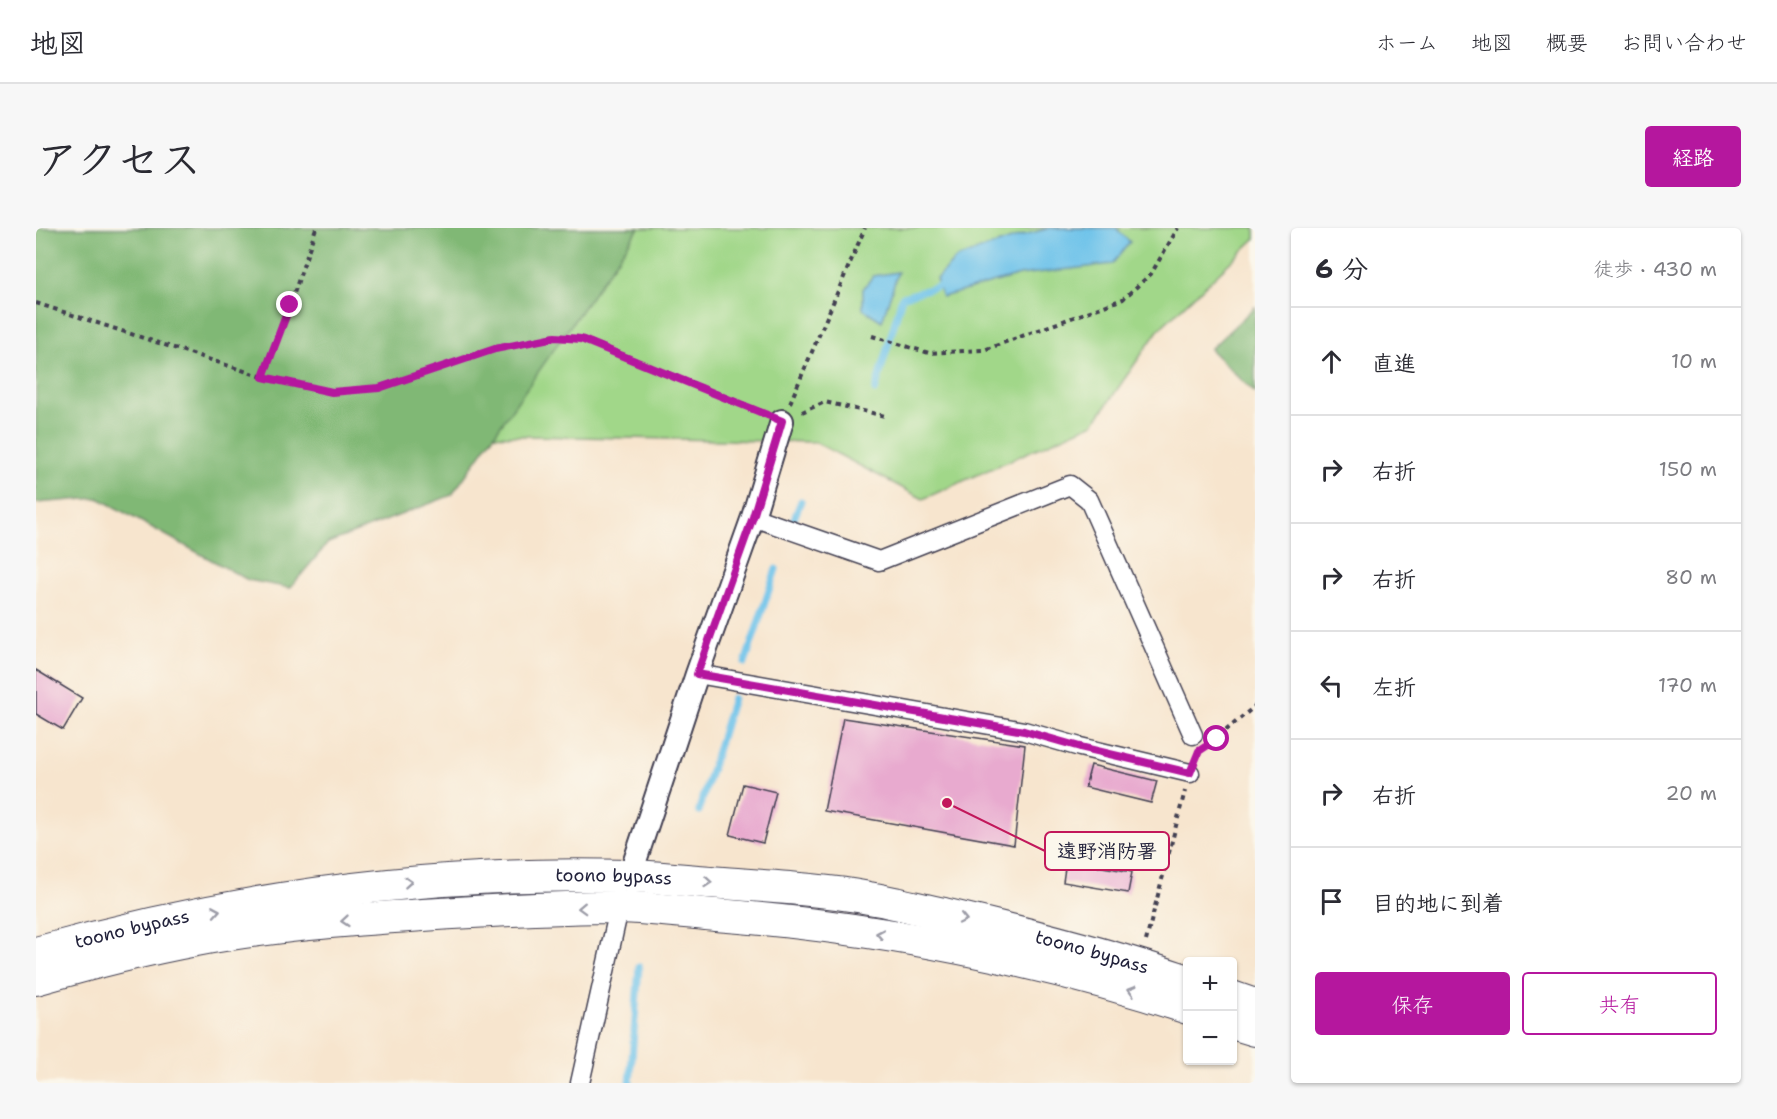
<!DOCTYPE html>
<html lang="ja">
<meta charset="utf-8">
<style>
body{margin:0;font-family:"Shantell Sans","Klee One",sans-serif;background:#f7f7f7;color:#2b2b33}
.controls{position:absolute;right:18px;bottom:18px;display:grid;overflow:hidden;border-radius:6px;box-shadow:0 2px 4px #0004}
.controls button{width:54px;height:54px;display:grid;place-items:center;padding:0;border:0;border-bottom:2px solid #e1e1e2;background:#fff;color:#2b2b33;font:30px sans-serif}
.stop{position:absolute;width:18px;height:18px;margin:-14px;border:4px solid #b5179e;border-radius:50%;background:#fff}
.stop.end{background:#b5179e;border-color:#fff;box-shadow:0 2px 6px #0008}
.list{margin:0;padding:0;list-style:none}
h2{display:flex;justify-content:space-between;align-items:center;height:78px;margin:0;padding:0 24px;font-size:26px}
h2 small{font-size:20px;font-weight:400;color:#7c7c81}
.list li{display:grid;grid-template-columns:39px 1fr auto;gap:18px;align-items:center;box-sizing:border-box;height:108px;padding:0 24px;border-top:2px solid #e1e1e2}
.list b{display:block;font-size:22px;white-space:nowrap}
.list em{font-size:20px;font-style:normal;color:#7c7c81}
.actions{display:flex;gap:12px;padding:18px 24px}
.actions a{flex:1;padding:14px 0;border:2px solid #b5179e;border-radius:6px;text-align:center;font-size:21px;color:#b5179e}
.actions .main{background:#b5179e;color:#fff}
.icon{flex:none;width:33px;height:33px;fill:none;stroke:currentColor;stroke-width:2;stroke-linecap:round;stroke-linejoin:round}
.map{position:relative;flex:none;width:1219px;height:855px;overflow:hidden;border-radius:6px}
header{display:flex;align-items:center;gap:36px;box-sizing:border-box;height:84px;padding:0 30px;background:#fff;border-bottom:2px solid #e1e1e2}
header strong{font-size:28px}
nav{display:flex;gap:33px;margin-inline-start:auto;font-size:21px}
.intro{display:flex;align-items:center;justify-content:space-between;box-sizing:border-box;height:144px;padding:0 36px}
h1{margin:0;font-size:42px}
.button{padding:15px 27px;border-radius:6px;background:#b5179e;color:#fff;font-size:21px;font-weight:700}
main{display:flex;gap:36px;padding:0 36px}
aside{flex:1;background:#fff;border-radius:6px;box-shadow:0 2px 4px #0004}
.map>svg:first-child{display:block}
.green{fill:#a1d789;stroke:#627c62;stroke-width:1.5}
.forest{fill:#80b875;stroke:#516d58;stroke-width:1.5}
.water{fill:#6ec3ea;stroke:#487292;stroke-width:1.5}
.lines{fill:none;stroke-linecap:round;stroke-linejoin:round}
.stream{stroke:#6ec3ea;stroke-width:7}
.building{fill:#e8aacf}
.minor-casing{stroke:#423f51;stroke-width:21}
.tertiary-casing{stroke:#423f51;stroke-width:26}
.trunk-casing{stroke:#423f51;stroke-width:34}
.path{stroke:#423f51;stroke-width:4;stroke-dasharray:4.5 4.5;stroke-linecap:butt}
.minor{stroke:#fff;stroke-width:18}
.tertiary{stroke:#fff;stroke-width:22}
.trunk{stroke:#fff;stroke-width:32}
.oneway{stroke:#9c9ca7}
.route{stroke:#b5179e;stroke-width:8}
.labels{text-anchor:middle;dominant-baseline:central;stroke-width:4.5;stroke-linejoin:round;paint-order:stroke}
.street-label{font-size:18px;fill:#22223b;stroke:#fbf7ec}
.leader{fill:none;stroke:#c2185b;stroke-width:2}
.callout-dot{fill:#c2185b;stroke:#fbf7ec;stroke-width:2}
.callout{fill:#fbf7ec;stroke:#c2185b;stroke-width:2}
.callout-label{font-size:20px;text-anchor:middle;font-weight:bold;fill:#22223b}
</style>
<header>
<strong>地図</strong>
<nav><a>ホーム</a><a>地図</a><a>概要</a><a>お問い合わせ</a></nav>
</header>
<div class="intro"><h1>アクセス</h1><a class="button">経路</a></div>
<main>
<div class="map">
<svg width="1219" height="855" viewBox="0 0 1219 855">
<rect width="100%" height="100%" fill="#fbf7ec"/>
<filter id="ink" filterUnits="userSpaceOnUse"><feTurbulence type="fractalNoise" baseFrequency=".0167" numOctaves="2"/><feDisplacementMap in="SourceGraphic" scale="12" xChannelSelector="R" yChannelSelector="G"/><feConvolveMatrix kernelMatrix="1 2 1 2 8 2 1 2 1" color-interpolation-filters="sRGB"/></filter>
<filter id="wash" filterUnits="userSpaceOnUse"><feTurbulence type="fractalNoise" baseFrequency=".008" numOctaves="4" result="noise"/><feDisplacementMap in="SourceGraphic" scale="24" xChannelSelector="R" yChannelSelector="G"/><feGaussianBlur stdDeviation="1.35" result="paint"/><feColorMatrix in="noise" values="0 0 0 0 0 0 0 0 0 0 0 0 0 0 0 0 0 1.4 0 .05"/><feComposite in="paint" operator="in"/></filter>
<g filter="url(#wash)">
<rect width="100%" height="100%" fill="#f7e5ce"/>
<path class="green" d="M 0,0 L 1219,0 L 1219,11 L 1123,101 L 1058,195 L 887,271 L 779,214 L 294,204 Z"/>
<path class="forest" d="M 0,0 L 603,0 L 416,267 L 292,315 L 254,360 L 212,352 L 62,270 L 0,275 Z
M 1219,79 L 1219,165 L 1174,121 Z"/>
<path class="water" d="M 1014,0 L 1080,0 L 1094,14 L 1076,36 L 984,47 L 906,69 L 900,51 L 921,30 L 984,8 Z
M 862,44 L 846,93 L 827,81 L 827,61 L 837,48 Z"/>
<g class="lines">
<path class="stream" d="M 839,163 L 866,69 L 903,58
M 756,296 L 765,273
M 709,435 L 740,341
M 663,583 L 697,470
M 594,855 L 603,739"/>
</g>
<g id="blocks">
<path class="building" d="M 0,442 L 46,470 L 27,502 L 0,486 Z
M 807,490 L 989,517 L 978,617 L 788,583 Z
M 1055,537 L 1121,553 L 1115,575 L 1049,559 Z
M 707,556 L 740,564 L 727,615 L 694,607 Z
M 1030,633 L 1096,644 L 1092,665 L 1027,654 Z"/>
</g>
</g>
<g filter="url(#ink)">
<use href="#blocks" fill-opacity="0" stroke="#423f51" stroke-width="1.5"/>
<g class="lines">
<g class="minor-casing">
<path id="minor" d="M 717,289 L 843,333 L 1034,257 L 1053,272 L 1157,507
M 661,446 L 988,503 L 1044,519 L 1154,545
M 544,855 L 585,672"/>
</g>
<g class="tertiary-casing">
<path id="tertiary" d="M 594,648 L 661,446 L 717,289 L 746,193"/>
</g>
<g class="trunk-casing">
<g id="trunk">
<path id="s1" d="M 0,725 C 192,671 393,642 593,648 C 624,649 656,653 687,655 C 735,659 785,661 833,670 C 858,674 883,681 908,686 C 990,705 1072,726 1152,753"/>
<path d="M 0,751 C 52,736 106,722 160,712 C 234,698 311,692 387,687 C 451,683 516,679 581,679 C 614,680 647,684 680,687 C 841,699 999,730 1152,780"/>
<path d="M 1196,769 L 1219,777"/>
<path d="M 1196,795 L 1219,802"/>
</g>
</g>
<path class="path" d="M 0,75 L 227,149 L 295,164 L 343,160 L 459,121 L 519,109 L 545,110 L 728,185
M 836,108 L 893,125 L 948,122 L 1087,71 L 1115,46 L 1142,0
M 227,149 L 254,77 L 280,0
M 754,175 L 829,0
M 766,184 L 789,174 L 849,188
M 1176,514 L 1219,478
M 1110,713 L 1149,563"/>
<use href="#minor" class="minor"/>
<use href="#tertiary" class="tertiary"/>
<use href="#trunk" class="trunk"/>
</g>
<defs><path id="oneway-chevron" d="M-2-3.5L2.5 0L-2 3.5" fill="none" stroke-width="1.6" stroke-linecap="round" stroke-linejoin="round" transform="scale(1.5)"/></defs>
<g class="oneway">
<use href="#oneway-chevron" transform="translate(372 654) rotate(-4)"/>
<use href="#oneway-chevron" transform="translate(672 654) rotate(5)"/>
<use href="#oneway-chevron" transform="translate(546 680) rotate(178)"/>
<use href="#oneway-chevron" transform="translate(180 683) rotate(-10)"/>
<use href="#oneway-chevron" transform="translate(927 691) rotate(12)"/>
<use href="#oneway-chevron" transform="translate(309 693) rotate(175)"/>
<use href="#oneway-chevron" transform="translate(844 706) rotate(-170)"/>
<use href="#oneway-chevron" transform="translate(1096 762) rotate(-164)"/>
</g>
</g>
<g class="lines" filter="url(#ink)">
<path class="route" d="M 254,77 L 227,149 L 296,164 L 343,160 L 459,121 L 519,109 L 545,111 L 746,193 L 717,289 L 661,446 L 988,503 L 1044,519 L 1154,545 L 1163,523 L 1181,511"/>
</g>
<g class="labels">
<g class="street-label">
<text stroke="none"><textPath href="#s1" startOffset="585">toono bypass</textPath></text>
<text stroke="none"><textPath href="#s1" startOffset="99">toono bypass</textPath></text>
<text stroke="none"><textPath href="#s1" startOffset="1071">toono bypass</textPath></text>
</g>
</g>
<path class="leader" d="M911 575L1009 623"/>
<circle class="callout-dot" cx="911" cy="575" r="6"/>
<rect class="callout" x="1009" y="604" width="124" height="38" rx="6"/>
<g class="callout-label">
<text x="1071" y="630">遠野消防署</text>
</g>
</svg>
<div class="controls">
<button>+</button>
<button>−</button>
</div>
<div class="stop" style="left:1181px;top:511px"></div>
<div class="stop end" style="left:254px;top:77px"></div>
</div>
<aside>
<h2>6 分<small>徒歩 · 430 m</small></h2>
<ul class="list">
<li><svg class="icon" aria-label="ahead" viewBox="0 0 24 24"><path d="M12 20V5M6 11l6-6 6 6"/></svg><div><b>直進</b></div><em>10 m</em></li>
<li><svg class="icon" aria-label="right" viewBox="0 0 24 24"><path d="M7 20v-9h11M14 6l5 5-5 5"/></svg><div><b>右折</b></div><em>150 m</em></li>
<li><svg class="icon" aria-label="right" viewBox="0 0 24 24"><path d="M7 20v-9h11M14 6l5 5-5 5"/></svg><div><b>右折</b></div><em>80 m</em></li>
<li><svg class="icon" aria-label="left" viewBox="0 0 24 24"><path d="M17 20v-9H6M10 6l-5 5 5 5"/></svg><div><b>左折</b></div><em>170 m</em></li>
<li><svg class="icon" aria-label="right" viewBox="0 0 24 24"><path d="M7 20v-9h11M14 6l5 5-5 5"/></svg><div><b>右折</b></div><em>20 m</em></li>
<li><svg class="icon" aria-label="arrive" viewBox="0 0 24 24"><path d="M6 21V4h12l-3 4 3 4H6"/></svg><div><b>目的地に到着</b></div></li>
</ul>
<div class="actions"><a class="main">保存</a><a>共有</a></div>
</aside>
</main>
